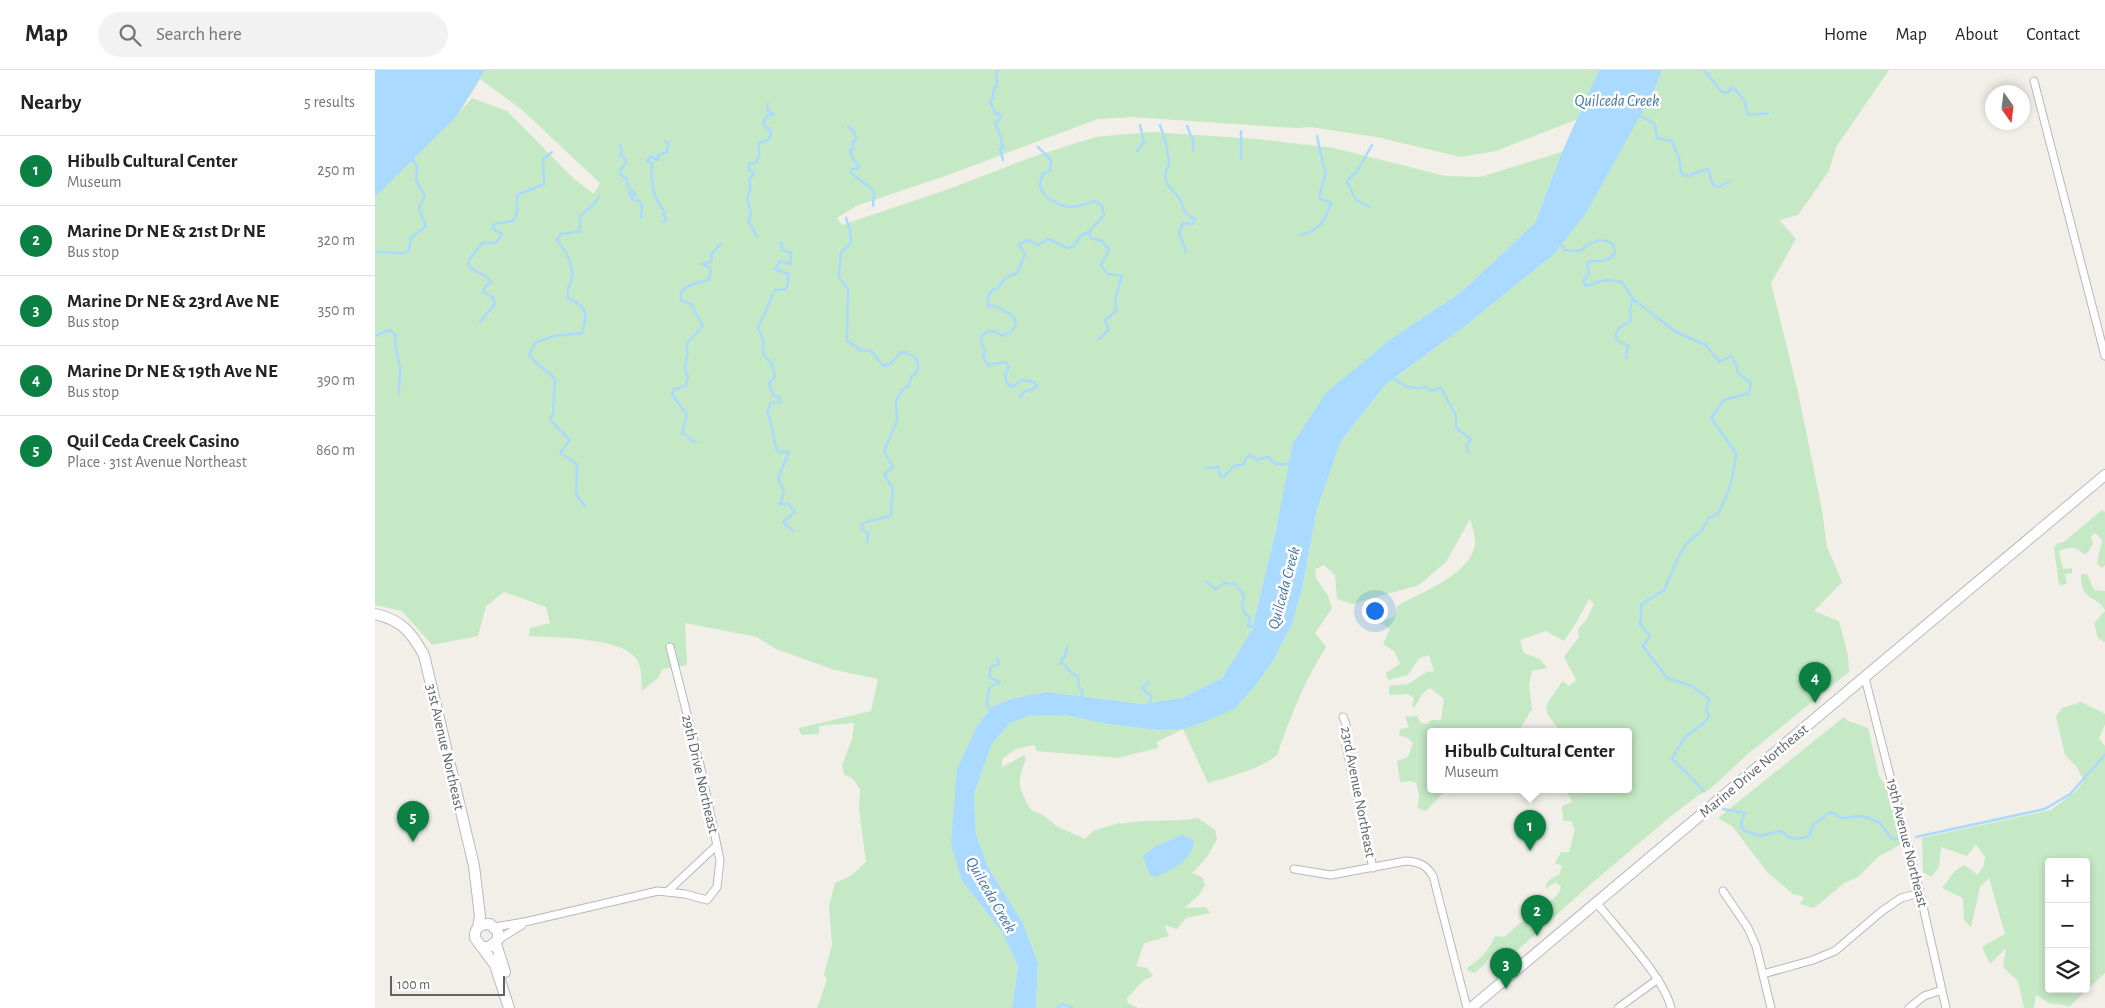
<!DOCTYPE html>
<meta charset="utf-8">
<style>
body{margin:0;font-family:"Alegreya Sans",sans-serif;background:#f2f2f2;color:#222}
.controls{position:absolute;right:15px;bottom:15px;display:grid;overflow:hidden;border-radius:5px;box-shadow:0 2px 8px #0003}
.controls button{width:45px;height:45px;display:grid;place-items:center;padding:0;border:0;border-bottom:1px solid #e0e0e0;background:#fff;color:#222;font:25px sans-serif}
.compass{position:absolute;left:1610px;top:15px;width:45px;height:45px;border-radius:50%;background:#fff;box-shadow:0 2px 8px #0003;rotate:166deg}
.scale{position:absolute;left:15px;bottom:12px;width:115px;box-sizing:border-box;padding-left:5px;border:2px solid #5f6368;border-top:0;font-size:14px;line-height:18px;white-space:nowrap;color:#5f6368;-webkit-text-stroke:4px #fff;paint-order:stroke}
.you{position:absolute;left:999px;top:540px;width:18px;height:18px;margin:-12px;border:4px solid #fff;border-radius:50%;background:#1a73e8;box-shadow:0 0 0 8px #1a73e833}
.badge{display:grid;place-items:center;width:32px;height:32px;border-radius:50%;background:#0b8043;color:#fff;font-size:16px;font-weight:700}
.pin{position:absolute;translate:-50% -41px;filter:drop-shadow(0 1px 2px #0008)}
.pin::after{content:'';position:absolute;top:26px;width:18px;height:15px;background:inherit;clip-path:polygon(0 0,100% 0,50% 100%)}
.popup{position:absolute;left:1052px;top:658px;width:205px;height:65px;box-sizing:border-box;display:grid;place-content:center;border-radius:5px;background:#fff;filter:drop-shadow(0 1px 4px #0005);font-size:16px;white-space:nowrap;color:#767676}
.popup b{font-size:19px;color:#222}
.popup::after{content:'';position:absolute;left:50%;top:100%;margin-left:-10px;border:10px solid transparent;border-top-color:#fff}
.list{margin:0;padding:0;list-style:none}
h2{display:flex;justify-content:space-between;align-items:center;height:65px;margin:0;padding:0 20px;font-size:21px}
h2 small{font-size:16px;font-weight:400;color:#767676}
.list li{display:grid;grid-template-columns:32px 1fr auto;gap:15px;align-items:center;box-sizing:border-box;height:70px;padding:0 20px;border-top:1px solid #e0e0e0}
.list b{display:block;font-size:19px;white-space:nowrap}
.list p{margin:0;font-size:16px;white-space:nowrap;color:#767676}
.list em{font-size:16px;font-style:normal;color:#767676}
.icon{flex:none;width:28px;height:28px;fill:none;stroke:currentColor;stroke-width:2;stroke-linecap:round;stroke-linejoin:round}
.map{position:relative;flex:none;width:1730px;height:938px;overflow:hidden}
header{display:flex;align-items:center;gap:30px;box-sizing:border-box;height:70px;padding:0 25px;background:#fff;border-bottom:1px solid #e0e0e0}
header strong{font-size:24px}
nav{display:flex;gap:28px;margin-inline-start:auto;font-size:18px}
.search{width:350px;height:45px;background:#f2f2f2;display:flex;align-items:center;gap:12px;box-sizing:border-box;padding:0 18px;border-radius:28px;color:#767676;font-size:19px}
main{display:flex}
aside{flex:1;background:#fff}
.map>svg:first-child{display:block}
.green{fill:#c5e8c5;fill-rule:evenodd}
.water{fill:#aadaff}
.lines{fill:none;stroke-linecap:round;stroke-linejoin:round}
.stream{stroke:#aadaff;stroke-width:2.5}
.street-casing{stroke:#b5b8bc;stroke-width:9}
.secondary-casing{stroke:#b6babf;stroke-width:12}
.street{stroke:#fff;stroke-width:7}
.secondary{stroke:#fff;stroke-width:10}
.labels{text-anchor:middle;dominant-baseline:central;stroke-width:5;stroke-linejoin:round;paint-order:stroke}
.street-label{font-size:15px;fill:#5f6368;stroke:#fff}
.water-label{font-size:16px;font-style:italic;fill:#4174aa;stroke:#fff}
</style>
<header>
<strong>Map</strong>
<div class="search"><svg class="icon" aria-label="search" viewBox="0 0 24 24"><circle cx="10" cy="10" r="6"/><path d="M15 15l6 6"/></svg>Search here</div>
<nav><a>Home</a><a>Map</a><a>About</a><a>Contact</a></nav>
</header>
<main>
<aside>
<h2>Nearby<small>5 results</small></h2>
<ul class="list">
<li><span class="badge">1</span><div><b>Hibulb Cultural Center</b><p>Museum</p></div><em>250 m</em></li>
<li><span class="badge">2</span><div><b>Marine Dr NE &amp; 21st Dr NE</b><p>Bus stop</p></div><em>320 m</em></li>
<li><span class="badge">3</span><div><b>Marine Dr NE &amp; 23rd Ave NE</b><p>Bus stop</p></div><em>350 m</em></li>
<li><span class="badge">4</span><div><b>Marine Dr NE &amp; 19th Ave NE</b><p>Bus stop</p></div><em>390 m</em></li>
<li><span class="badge">5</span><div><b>Quil Ceda Creek Casino</b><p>Place · 31st Avenue Northeast</p></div><em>860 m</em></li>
</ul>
</aside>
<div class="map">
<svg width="1730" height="938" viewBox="0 0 1730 938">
<rect width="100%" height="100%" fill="#f1efe8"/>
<path class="green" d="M 74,0 L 1224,0 L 1203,49 L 1121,81 L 1086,87 L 1002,67 L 935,57 L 920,58 L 758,47 L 723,49 L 573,105 L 481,136 L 462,148 L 467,155 L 571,120 L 660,86 L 721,67 L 777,62 L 881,69 L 959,78 L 1070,106 L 1105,107 L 1187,82 L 1160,153 L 1086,222 L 1016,269 L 902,455 L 877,560 L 847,608 L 807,628 L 768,634 L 671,622 L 635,629 L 617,637 L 602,656 L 587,811 L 627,862 L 643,896 L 637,938 L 442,938 L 452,910 L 449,904 L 457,875 L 454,836 L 460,813 L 477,805 L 491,792 L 484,739 L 485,719 L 478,709 L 469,704 L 467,695 L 477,669 L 479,653 L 444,656 L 444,664 L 426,665 L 424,658 L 496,641 L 503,609 L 460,600 L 401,579 L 382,567 L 310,553 L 312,595 L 287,599 L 284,607 L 267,621 C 266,613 267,602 264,594 C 255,566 179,568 154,566 L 155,558 L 175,553 L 171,537 L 129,522 L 111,536 L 103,566 L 57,575 L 27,541 L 0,535 L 0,119 ZM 105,9 L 146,39 L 225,113 L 219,124 L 199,109 L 132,41 L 97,28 L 84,43 Z
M 1287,0 L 1514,0 L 1461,77 L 1454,101 L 1423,145 L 1404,150 L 1421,169 L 1396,213 L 1423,322 L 1447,440 L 1452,477 L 1467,512 L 1439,541 L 1464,551 L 1473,586 L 1474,602 L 1374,683 L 1334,720 L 1324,725 L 1296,746 L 1210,819 L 1132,890 L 1124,883 L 1117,884 L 1108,896 L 1099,903 L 1092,900 L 1093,897 C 1106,889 1114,880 1120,866 L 1129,867 L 1149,850 L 1150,841 C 1165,834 1181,834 1186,817 L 1181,812 L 1170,819 C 1172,811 1176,807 1184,805 L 1187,796 L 1180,793 L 1186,782 L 1194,782 L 1200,759 L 1196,751 L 1188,751 L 1187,736 L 1197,732 L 1191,720 L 1254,720 L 1254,662 L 1186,662 C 1182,656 1178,652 1174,646 C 1165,634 1183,622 1187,611 L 1194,616 L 1201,610 L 1189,587 L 1204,567 L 1203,559 L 1212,549 L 1219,534 L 1214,529 L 1201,553 L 1189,571 L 1171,561 L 1145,570 L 1149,583 L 1165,589 L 1172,598 L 1157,601 L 1154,614 L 1157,639 L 1143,662 L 1056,662 L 1056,720 L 1081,720 L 1068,723 L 1051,741 L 1043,738 L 1044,724 L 1041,713 L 1035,711 L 1025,712 L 1022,691 L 1033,687 L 1038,673 L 1033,668 L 1024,665 L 1025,659 L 1034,657 L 1030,647 L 1042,646 L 1046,653 L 1052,654 L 1056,650 L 1066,650 L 1069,629 L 1055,618 L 1048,623 L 1039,638 L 1037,636 L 1039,628 L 1033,624 L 1014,625 L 1014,616 L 1033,614 L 1052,602 L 1059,601 L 1054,585 L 1044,588 L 1033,605 L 1013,610 L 1011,603 L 1025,594 L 1019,581 L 1008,574 L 1015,559 L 1002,551 L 1020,547 L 1022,536 C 1046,522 1090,507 1099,479 C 1102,469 1098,459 1095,449 L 1071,492 L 1044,515 L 977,534 L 962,529 L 960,505 L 949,495 L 940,499 L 941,508 L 953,526 L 957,538 L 940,563 L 951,577 C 929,611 915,648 902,685 C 884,700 855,706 833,713 L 808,659 L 782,672 L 783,678 L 743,688 L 661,681 L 660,675 L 641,679 L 628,688 L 626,698 L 649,685 L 651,689 C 641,715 643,716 656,740 L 668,745 L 683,757 L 710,769 L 718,761 L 744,753 L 747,754 C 772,748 796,753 823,748 L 840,760 L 842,769 L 832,787 L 817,803 L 827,807 L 830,815 L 825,824 L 809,838 L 831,837 L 835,843 L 811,848 L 802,859 L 789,855 L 794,866 L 769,873 L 761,896 L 772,898 L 778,906 L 769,910 L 752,928 L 753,933 L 763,938 L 661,938 L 663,893 L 648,853 L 613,797 L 601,764 L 599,724 L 617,674 L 635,653 L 656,645 L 690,645 L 732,654 L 784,660 L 809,658 L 829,652 L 880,616 L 898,591 L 916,556 L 927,520 L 942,439 L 966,371 L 1011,314 L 1094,253 L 1178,185 L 1210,144 L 1279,21 Z
M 1727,440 L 1730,442 L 1730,495 L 1727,498 L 1722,493 L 1727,470 L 1721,463 L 1716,466 L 1718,473 L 1713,482 L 1709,484 C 1700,476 1694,477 1684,481 L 1688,499 L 1697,498 L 1697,503 L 1690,504 L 1692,514 L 1684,515 L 1679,478 L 1683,473 L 1689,472 Z
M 1706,504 L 1712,504 L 1719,520 L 1730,521 L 1730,540 C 1721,524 1705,532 1706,504 Z
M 1730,541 L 1730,572 L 1723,568 L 1719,553 Z
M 1706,632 L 1730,644 L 1730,654 L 1724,669 L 1730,676 L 1730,903 L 1695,936 L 1674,933 L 1661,925 L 1659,938 L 1649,938 L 1643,911 L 1628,897 L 1631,878 L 1615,894 L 1607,877 L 1630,864 L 1614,808 L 1605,817 L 1596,857 L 1589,850 L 1588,828 L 1567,818 L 1580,801 L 1589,795 L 1603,805 L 1609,795 L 1610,787 L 1601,774 L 1592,786 L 1566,777 L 1564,797 L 1556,807 L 1548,802 L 1547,768 L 1676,740 L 1701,721 L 1709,711 L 1702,697 L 1690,685 L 1681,646 L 1687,638 ZM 1674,792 L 1711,792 L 1711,919 L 1674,919 Z
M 1469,647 L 1473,651 L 1493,658 L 1504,706 L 1518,726 L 1528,773 L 1503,787 L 1483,807 L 1469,813 L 1439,838 L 1425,834 L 1429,827 L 1418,824 L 1393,803 L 1357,756 L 1343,748 Z"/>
<path class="water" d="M 0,0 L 110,0 L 81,47 L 0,127 Z
M 1224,0 L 1287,0 L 1279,21 L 1210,145 L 1178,185 L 1094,253 L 1011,314 L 966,371 L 942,439 L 927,520 L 916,556 L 898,591 L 880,616 L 859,639 L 829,652 L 809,659 L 783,660 L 732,654 L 690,645 L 656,645 L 635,653 L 617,674 L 599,724 L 601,764 L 613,797 L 648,853 L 663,893 L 661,938 L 637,938 L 643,896 L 627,862 L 587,811 L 576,774 L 582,699 L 602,656 L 617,637 L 635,629 L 671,622 L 768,634 L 807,628 L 847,608 L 877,560 L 902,455 L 918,373 L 951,323 L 1016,269 L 1086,222 L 1160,153 L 1187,82 Z
M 807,765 L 819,770 C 819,789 796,802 779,807 L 774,804 L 768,786 L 781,776 Z"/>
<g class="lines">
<path class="stream" d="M 623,0 L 621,3 L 622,16 L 619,19 L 618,28 L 615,31 L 621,44 L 624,43 L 626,48 L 620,53 L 627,70 L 626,74 L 629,77 L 625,79 L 628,90
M 1329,0 L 1346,21 L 1352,23 L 1358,17 L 1369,30 L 1373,45 L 1393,43
M 1263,45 L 1280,54 L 1282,68 L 1297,71 L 1304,88 L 1306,103 L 1312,106 L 1333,99 L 1338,115 L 1344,117 L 1355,111
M 785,55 L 791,73 L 794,93 L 790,105 L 792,114 L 805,129 L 810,143 L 820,149 L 818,154 L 808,153 L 804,163 L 811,182
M 473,56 L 479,61 L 481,69 L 477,73 L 479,79 L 475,80 L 477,88 L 484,96 L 482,99 L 477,99 L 476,103 L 497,119 L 499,123 L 498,136
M 812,56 L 818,71 L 818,81
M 245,75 L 247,82 L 245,85 L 250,88 L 251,92 L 245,101 L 246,105 L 252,109 L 253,117 L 260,123 L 259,126 L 255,123 L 257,129 L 264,131 L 267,136 L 266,148
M 663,77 L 676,90 L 675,101 L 668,103 C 667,107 665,111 665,115 C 666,127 686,137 696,137 C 703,138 712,132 720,131 L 727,136 L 729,145 L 714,162 L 716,168 L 727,171 L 734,180 L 726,195 L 733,204 L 747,206 L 740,229 L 741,241 L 730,250 L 734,259 L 724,269
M 762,81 L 769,72 L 765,55
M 866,89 L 866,61
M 995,137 L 981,130 L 972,111 L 982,101 L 997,75
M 471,148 L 475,160 L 476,173 L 466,182 L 464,207 L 473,219 L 472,271 L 486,280 L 496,281 L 508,296 L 515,294 L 525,283 L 530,282 L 541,288 L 543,295 L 542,302 L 537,306 L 533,316 L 527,320 L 521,331 L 522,351 L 509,381 L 518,397 L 509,404 L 518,419 L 516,445 C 505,450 496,449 487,454 L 487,460 L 493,463 L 492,473
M 289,152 L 291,148 L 288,144 L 290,142 C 277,127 276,111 277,93 L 272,91 L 276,86 L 281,90 L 284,89 L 282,86 L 292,82 L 293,73 L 290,71
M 925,165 C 944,161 950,151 956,133 L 944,128 L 951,101 L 948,95 L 942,66
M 382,166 L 373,151 L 376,144 L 372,128 L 376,117 L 374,110 L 379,103 L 373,98 L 375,93 L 380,94 L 384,86 L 384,73 L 393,70 L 396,65 L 395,59 L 388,55 L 391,47 L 399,44 L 394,42 L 392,38 L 393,34
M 406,172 L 407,180 L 416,183 L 416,194 L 405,191 L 400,199 L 413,204 L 413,212 L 411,219 L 400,220 L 383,258 L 388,269 L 388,284 L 397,294 L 400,307 L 394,313 L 398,325 L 405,328 L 406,332 L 396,333 L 392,342 C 399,355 397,369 403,382 L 414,382 L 403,408 L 409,422 L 405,434 L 413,434 L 420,442 L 408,452 L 418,461
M 1185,172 L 1189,180 C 1194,181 1201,182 1206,180 C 1209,179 1212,175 1216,173 C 1227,168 1239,169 1240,183 C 1234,192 1224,191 1215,191 L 1212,195 L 1214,203 L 1208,212 L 1211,216 L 1231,210 L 1247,212 L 1258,229 L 1301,262 L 1331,275 L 1344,292 L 1356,286 L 1362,296 L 1363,303 L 1376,313 L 1374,323 L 1349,330 L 1336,348 L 1361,383 C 1359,407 1354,424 1342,445 L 1334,447 L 1327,460 L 1311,474 L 1302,490 L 1289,520 L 1267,534 L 1265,554 L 1275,566 L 1268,576 L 1292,608 L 1317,616 L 1334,629 L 1331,639 L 1334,646 L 1330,652 L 1310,667 L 1297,688 L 1329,721
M 0,182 L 28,183 L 34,180 L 36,168 L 51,156 L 44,138 L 50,126 L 41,111 L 42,96 L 37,88
M 105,252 L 120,234 L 118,228 L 109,222 L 109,218 L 116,212 L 112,207 L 94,197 L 94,190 L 107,173 L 121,173 L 127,164 L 117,158 L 120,154 L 138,151 L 142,143 L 142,125 L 169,114 L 168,89 L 177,82
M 0,266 L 14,260 L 21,265 C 18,277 24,287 25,300 C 25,308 24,316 24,324
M 1251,288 L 1253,276 L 1241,270 C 1238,259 1248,256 1256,250 L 1255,238 L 1258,229
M 1016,307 C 1027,315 1037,321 1050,317 L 1057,321 L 1066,318 L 1081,346 L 1081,358 L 1096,369 L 1092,376 L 1093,382
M 645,327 L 649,322 L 662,317 L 659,312 L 648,310 L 637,317 L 631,312 L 630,304 L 634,297 L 630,292 L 613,295 L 608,287 L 610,281 L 606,270 L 607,265 C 616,259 619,260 627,266 L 638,260 L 641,254 L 638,246 L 621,236 L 613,236 L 613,227 L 617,220 L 624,217 L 630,208 L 642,203 L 650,184 L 644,174 L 654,170 L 663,175 L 673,169 L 693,178 L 699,176 C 703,168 706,164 714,162
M 321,373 L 307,363 L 312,344 L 297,325 L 300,319 L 311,316 L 313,307 C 308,299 310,295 312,286 C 313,282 311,278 312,273 L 328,256 L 316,234 L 306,230 L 306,223 C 311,214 324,213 334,210 L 336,199 L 328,194 L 337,191 L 336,184 L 346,174
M 831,397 L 837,398 L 843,397 L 845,406 L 850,406 C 857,399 857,394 868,395 L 871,388 L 876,385 L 881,390 L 893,387 L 901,394 L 917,394
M 210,436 L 201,424 L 202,394 L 185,383 L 195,370 L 175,350 L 178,344 L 180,309 C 172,299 161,296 154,285 L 160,273 L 179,266 L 207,263 C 213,243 212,236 193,228 C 191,217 195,217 197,208 C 199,194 190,180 182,170 L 186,164 L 205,161 L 205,146 L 219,134 L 224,126
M 830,511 L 841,519 L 849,513 L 860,514 L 869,525 L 867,535 L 870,544 L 875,547 L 873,556 L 880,557
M 692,576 L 690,587 L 687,588 L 686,592 L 690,595 L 693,600 L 703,607 L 704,617 L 707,621 L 707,629
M 774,612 L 767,618 L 776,626 L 775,634
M 616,642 L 612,634 L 614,618 L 625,612 L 614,607 L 616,597 L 624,594 L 622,588
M 1348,739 L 1370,743 L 1366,753 L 1368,760 L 1385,766 L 1406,761 C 1416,771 1422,770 1434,766 L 1439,754 L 1456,742 L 1467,748 L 1487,746 L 1504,752 L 1516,768 L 1527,770
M 1541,767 L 1670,739 L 1695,724 L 1730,685
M 682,938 L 688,934 L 697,938"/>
<g class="street-casing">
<path id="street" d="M 1659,11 L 1730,286
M 1490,608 L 1545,823 L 1571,938
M 968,647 L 971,654 L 971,676 L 998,798
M 919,799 L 956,805 L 1031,791 C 1045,792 1051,795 1058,806 L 1092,938
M 1348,821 L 1373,858 L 1381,876 L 1396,938
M 292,822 L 341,776
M 1221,832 C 1242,859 1289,907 1296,938
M 120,857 L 154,851 L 283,821 L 310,824 L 332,830 L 342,817 L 345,790 L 326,699 L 295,577
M 123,870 L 147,855
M 1388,904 L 1438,890 L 1460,881 L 1507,841 L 1526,828 L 1545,823
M 1243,938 L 1283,909
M 1534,938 L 1549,926 L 1567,920"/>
</g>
<g class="secondary-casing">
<path id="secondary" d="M 0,544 C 27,550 36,562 49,585 L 99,796 L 105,846 L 103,857
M 121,874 L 130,902
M 107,877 L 114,877 L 123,870 L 123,862 L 115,854 C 105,853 99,859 100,868 L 120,895 L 134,938
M 1096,938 L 1730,405"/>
</g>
<use href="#street" class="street"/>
<use href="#secondary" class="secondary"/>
</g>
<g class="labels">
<g class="street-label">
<text transform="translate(70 677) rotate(77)">31st Avenue Northeast</text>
<text transform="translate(1379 701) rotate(-40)">Marine Drive Northeast</text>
<text transform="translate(325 704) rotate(77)">29th Drive Northeast</text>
<text transform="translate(983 722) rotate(79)">23rd Avenue Northeast</text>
<text transform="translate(1532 773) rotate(76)">19th Avenue Northeast</text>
</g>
<g class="water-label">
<text x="1242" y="31">Quilceda Creek</text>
<text transform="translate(909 518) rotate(-75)">Quilceda Creek</text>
<text transform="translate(616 825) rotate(60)">Quilceda Creek</text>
</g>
</g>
</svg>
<div class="controls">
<button>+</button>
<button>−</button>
<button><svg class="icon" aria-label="layers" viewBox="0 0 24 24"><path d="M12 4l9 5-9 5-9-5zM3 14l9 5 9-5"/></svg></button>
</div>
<svg class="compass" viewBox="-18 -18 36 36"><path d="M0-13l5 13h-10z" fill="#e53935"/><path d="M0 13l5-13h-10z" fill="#767676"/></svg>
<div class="scale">100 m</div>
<div class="you"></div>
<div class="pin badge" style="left:1155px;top:781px">1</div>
<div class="popup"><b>Hibulb Cultural Center</b>Museum</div>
<div class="pin badge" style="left:1162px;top:866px">2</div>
<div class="pin badge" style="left:1131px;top:919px">3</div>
<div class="pin badge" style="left:1440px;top:633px">4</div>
<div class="pin badge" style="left:38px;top:772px">5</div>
</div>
</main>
